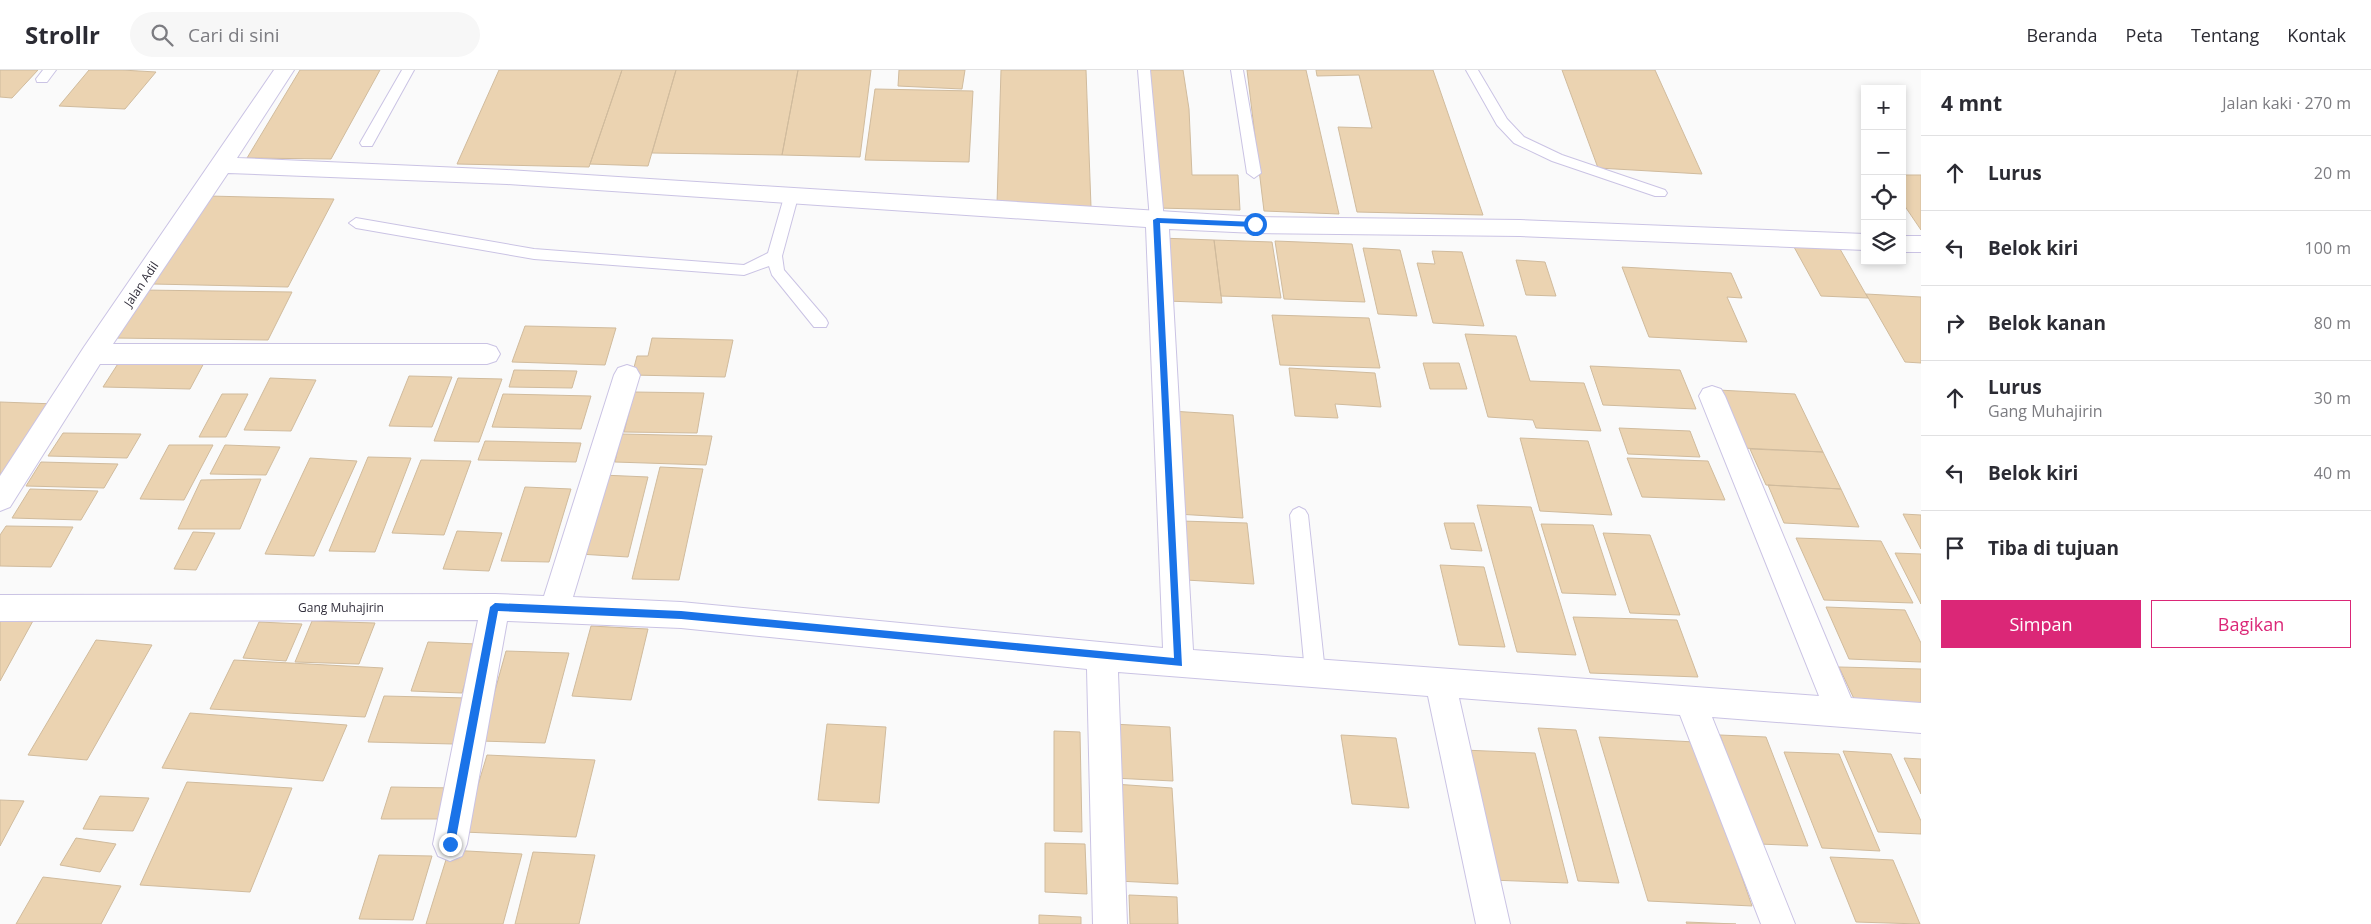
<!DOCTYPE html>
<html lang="id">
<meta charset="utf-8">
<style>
body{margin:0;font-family:"Open Sans",sans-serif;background:#f7f7f7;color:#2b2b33}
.controls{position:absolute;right:15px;top:15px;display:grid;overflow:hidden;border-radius:0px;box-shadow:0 2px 8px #0003}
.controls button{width:45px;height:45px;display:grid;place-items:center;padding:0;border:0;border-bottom:1px solid #e1e1e2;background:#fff;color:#2b2b33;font:25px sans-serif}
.stop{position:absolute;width:15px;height:15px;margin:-11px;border:4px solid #1a73e8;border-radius:50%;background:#fff}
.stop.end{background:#1a73e8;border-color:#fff;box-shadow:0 1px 5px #0008}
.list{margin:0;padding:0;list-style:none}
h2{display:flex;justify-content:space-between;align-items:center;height:65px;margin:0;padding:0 20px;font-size:21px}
h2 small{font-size:16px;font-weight:400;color:#7c7c81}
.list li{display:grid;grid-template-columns:32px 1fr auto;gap:15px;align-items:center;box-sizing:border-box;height:75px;padding:0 20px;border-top:1px solid #e1e1e2}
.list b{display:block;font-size:19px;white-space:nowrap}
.list p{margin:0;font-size:16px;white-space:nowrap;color:#7c7c81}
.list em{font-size:16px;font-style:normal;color:#7c7c81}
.actions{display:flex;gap:10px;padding:15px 20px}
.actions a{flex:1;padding:11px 0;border:1px solid #db2777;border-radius:0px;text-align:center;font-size:18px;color:#db2777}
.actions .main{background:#db2777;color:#fff}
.icon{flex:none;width:28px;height:28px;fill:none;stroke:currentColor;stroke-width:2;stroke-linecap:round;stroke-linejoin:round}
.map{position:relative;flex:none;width:1921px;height:854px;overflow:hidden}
header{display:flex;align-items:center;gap:30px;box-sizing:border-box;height:70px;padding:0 25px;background:#fff;border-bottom:1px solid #e1e1e2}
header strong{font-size:24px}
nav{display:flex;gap:28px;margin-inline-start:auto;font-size:18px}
.search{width:350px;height:45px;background:#f7f7f7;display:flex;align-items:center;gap:12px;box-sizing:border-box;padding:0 18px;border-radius:28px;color:#7c7c81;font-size:19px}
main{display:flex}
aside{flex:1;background:#fff}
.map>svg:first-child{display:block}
.building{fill:#ebd3b1;stroke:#d0bb9d}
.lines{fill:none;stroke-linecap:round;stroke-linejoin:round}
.service-casing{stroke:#cac3e4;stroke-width:2}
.minor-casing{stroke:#cac3e4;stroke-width:2}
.service{fill:#fff;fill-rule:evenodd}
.minor{fill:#fff;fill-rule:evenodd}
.route{fill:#1a73e8}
.labels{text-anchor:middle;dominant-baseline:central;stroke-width:4;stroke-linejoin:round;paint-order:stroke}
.street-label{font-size:12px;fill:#312e3b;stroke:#fff}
</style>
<header>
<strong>Strollr</strong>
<div class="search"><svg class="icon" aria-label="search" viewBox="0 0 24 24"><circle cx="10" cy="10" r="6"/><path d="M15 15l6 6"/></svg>Cari di sini</div>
<nav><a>Beranda</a><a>Peta</a><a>Tentang</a><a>Kontak</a></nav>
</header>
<main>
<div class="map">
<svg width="1921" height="854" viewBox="0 0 1921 854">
<rect width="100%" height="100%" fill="#fafafa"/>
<path class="building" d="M 0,0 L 38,0 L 12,28 L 0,27 Z
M 89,0 L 122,0 L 156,2 L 125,39 L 59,36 Z
M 300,0 L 380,0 L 331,89 L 247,88 Z
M 499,0 L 622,0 L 589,97 L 457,94 Z
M 622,0 L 676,0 L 648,96 L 590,94 Z
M 676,0 L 798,0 L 782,85 L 652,83 Z
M 798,0 L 871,0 L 860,87 L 782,85 Z
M 899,0 L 965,0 L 962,19 L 898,16 Z
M 1001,0 L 1086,0 L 1091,137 L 997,134 Z
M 1147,0 L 1183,0 L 1189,39 L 1192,105 L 1238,105 L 1240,140 L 1157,138 Z
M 1247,0 L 1306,0 L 1339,144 L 1264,141 Z
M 1316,0 L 1433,0 L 1483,145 L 1357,142 L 1338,57 L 1372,58 L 1359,5 L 1317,6 Z
M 1562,0 L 1655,0 L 1702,104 L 1598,98 Z
M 875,19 L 973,21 L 969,92 L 865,90 Z
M 1902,105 L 1921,105 L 1921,160 L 1902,132 Z
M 208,126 L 334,129 L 288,217 L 153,214 Z
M 1160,168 L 1214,170 L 1222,233 L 1166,231 Z
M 1214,170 L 1272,172 L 1281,228 L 1221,226 Z
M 1275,171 L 1352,174 L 1365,232 L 1284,229 Z
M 1794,177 L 1840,179 L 1868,228 L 1821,226 Z
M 1363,178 L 1400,180 L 1417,246 L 1378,244 Z
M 1432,181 L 1462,182 L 1484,256 L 1433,253 L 1417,193 L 1435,194 Z
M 1516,190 L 1545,192 L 1556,226 L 1526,225 Z
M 1622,197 L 1731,203 L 1742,228 L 1727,227 L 1747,272 L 1649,267 Z
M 142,220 L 292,222 L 268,270 L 113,268 Z
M 1866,224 L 1921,227 L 1921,293 L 1905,292 Z
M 1272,245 L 1369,248 L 1380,298 L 1280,295 Z
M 525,256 L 616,258 L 605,295 L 512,292 Z
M 1465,264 L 1516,266 L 1530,311 L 1584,313 L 1601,361 L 1536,358 L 1533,350 L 1488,347 Z
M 652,268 L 733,270 L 725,307 L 632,305 L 637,286 L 648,286 Z
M 121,289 L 205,291 L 190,319 L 103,317 Z
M 1423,293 L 1459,293 L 1467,319 L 1430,319 Z
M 1590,296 L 1680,300 L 1696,339 L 1603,335 Z
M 1289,298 L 1375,303 L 1381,337 L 1335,334 L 1338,348 L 1295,346 Z
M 514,300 L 577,301 L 572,318 L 509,317 Z
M 409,306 L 452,307 L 432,357 L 389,356 Z
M 270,308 L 316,310 L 291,361 L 244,360 Z
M 458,308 L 502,309 L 479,372 L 434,371 Z
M 1718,320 L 1795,324 L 1823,382 L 1742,378 Z
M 634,322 L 704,323 L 697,363 L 624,362 Z
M 222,324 L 248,324 L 226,367 L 199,367 Z
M 503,324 L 591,326 L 581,359 L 492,357 Z
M 0,332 L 56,334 L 0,419 Z
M 1171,341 L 1233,345 L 1243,448 L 1177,444 Z
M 1619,358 L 1690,361 L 1700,387 L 1628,384 Z
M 63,363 L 141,364 L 127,388 L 48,386 Z
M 621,364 L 712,366 L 706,395 L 615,392 Z
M 1520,368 L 1588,371 L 1612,445 L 1540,441 Z
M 485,371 L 581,373 L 576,392 L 478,390 Z
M 169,375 L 213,375 L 184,430 L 140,429 Z
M 225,375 L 280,377 L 266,405 L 210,404 Z
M 1750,379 L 1823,382 L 1841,419 L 1766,415 Z
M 368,387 L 411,388 L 375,482 L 329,481 Z
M 310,388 L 357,391 L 314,486 L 265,484 Z
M 1627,388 L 1708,391 L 1725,430 L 1642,427 Z
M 421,390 L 471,391 L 444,465 L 392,463 Z
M 41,392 L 118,394 L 104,418 L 26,416 Z
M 660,397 L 703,399 L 679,510 L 632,509 Z
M 602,405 L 648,407 L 628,487 L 579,484 Z
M 261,409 L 240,459 L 178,459 L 201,410 Z
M 1768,415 L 1841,419 L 1859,457 L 1784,453 Z
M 525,417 L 571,419 L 549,492 L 501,491 Z
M 30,419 L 98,421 L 81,450 L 12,448 Z
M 1477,435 L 1531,437 L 1576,585 L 1517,582 Z
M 1903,444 L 1921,445 L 1921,479 Z
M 1181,451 L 1247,453 L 1254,514 L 1186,510 Z
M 1444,453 L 1474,453 L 1482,481 L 1451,479 Z
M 1541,454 L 1593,455 L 1616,525 L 1562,523 Z
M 6,456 L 73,457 L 51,497 L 0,496 L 0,465 Z
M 457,461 L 502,463 L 489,501 L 443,499 Z
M 193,462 L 215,463 L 196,500 L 174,499 Z
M 1603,463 L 1650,465 L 1680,545 L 1630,543 Z
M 1796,468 L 1881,471 L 1913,533 L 1824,530 Z
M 1895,483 L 1921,484 L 1921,534 Z
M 1440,495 L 1484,497 L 1505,577 L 1459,575 Z
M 1826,537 L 1905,540 L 1921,573 L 1921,592 L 1849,589 Z
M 1573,547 L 1677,550 L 1698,607 L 1590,603 Z
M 0,548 L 34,549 L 0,611 Z
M 312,551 L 375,553 L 359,594 L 295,592 Z
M 259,552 L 302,554 L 286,591 L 243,588 Z
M 591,556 L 648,559 L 631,630 L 572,626 Z
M 96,570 L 152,575 L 87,690 L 28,685 Z
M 428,572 L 477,574 L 462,623 L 411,621 Z
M 506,581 L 569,583 L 545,673 L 481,671 Z
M 234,590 L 383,598 L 365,647 L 210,639 Z
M 1839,597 L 1921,599 L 1921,635 L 1856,633 Z
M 384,626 L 468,628 L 454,674 L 368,672 Z
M 190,643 L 347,655 L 323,711 L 162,698 Z
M 827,654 L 886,657 L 879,733 L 818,730 Z
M 1112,654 L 1170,657 L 1173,711 L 1113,708 Z
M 1538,658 L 1576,660 L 1619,813 L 1578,811 Z
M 1054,661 L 1080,662 L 1082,762 L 1054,761 Z
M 1341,665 L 1396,668 L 1409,738 L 1352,734 Z
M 1720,665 L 1766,667 L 1808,776 L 1759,774 Z
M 1599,667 L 1695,672 L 1752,836 L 1648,831 Z
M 1463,680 L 1535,683 L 1568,813 L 1491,810 Z
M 1843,681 L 1891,684 L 1921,751 L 1921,764 L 1878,762 Z
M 1784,682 L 1839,684 L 1880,781 L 1822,778 Z
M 487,685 L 595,690 L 576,767 L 464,762 Z
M 1904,688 L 1921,689 L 1921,724 Z
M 187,712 L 292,718 L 250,822 L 140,815 Z
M 1114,714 L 1172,718 L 1178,814 L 1117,811 Z
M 391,717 L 456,718 L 447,749 L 381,749 Z
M 100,726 L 149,728 L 133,761 L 83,759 Z
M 0,730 L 24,731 L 0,776 Z
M 76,768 L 116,774 L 100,802 L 60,795 Z
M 1045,773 L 1085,774 L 1087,824 L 1045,822 Z
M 449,780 L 522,784 L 503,854 L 426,854 Z
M 533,782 L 595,785 L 579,854 L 515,854 Z
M 379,785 L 432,786 L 413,850 L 359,849 Z
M 1830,787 L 1893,790 L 1920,854 L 1856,852 Z
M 43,807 L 121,816 L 101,854 L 16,854 Z
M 1129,825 L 1177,827 L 1178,854 L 1130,854 Z
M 1039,845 L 1081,847 L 1081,854 L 1039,854 Z
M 1686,852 L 1736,854 L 1687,854 Z"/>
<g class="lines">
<g class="service-casing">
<path id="service" d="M 43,0 L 56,0 L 47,12 L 37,12 L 36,9 Z
M 402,0 L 414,0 L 372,76 L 362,76 L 360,73 Z
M 1138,0 L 1150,0 L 1164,150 L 1157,155 L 1150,150 Z
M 1231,0 L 1243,0 L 1261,103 L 1254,108 L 1247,103 Z
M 1466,0 L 1478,0 L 1507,49 L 1524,67 L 1562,85 L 1665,120 L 1667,123 L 1665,126 L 1655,126 L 1552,91 L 1514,73 L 1497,55 Z
M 791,122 L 798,127 L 782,186 L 784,200 L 826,249 L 828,253 L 826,257 L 814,257 L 772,205 L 769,196 L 744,205 L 534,189 L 356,158 L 349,153 L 356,148 L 534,179 L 744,195 L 768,183 L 784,127 Z
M 1299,437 L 1305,440 L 1308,445 L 1325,602 L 1322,608 L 1315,611 L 1308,608 L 1305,602 L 1290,445 L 1293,440 Z"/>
</g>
<g class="minor-casing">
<path id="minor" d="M 274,0 L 294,0 L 237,88 L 507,100 L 1255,147 L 1520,150 L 1865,164 L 1865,180 L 1520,166 L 1255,163 L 1169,159 L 1193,580 L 1819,626 L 1699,326 L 1703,319 L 1712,316 L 1721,319 L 1725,326 L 1851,628 L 1921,633 L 1921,663 L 1712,647 L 1795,854 L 1761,854 L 1680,645 L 1459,628 L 1510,854 L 1476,854 L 1428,626 L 1118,602 L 1127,854 L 1093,854 L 1087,599 L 681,558 L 507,551 L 467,774 L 462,786 L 450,791 L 438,786 L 433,774 L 478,550 L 0,551 L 0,525 L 495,524 L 544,526 L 614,305 L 618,298 L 627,295 L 636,298 L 640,305 L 573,527 L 681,532 L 1163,578 L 1146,157 L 507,114 L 228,103 L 113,274 L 487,274 L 496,277 L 500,284 L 496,291 L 487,294 L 100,294 L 10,437 L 0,441 L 0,406 L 84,277 Z
M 1902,166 L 1921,166 L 1921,182 L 1902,182 Z"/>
</g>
<use href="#service" class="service"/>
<use href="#minor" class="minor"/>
</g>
<path class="route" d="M 1157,148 L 1255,152 L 1258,154 L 1255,157 L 1160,153 L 1182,596 L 681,549 L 498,541 L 455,774 L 454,777 L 447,777 L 445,774 L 490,537 L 495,533 L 681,541 L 1174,588 L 1153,150 Z"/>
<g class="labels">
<g class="street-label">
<text transform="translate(141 214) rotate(-56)">Jalan Adil</text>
<text x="341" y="537">Gang Muhajirin</text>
</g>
</g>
</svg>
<div class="controls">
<button>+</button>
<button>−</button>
<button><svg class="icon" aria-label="locate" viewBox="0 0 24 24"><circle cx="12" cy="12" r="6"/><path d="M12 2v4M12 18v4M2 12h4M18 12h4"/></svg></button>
<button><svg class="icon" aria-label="layers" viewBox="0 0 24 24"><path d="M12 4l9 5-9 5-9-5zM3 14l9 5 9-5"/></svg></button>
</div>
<div class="stop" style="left:1255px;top:154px"></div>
<div class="stop end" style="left:450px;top:774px"></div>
</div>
<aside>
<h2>4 mnt<small>Jalan kaki · 270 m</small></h2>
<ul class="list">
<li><svg class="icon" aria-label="ahead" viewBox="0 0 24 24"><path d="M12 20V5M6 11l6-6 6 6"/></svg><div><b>Lurus</b></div><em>20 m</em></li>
<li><svg class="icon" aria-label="left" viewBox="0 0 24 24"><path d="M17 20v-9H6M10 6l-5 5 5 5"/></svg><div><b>Belok kiri</b></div><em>100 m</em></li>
<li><svg class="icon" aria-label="right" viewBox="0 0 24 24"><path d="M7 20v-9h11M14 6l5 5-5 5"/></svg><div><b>Belok kanan</b></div><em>80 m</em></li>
<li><svg class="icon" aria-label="ahead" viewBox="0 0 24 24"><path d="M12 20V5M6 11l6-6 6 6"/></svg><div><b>Lurus</b><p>Gang Muhajirin</p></div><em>30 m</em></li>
<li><svg class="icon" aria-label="left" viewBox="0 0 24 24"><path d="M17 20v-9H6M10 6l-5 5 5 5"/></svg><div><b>Belok kiri</b></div><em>40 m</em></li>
<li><svg class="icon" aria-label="arrive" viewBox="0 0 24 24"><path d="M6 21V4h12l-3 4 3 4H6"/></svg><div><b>Tiba di tujuan</b></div></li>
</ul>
<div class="actions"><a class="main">Simpan</a><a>Bagikan</a></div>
</aside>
</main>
